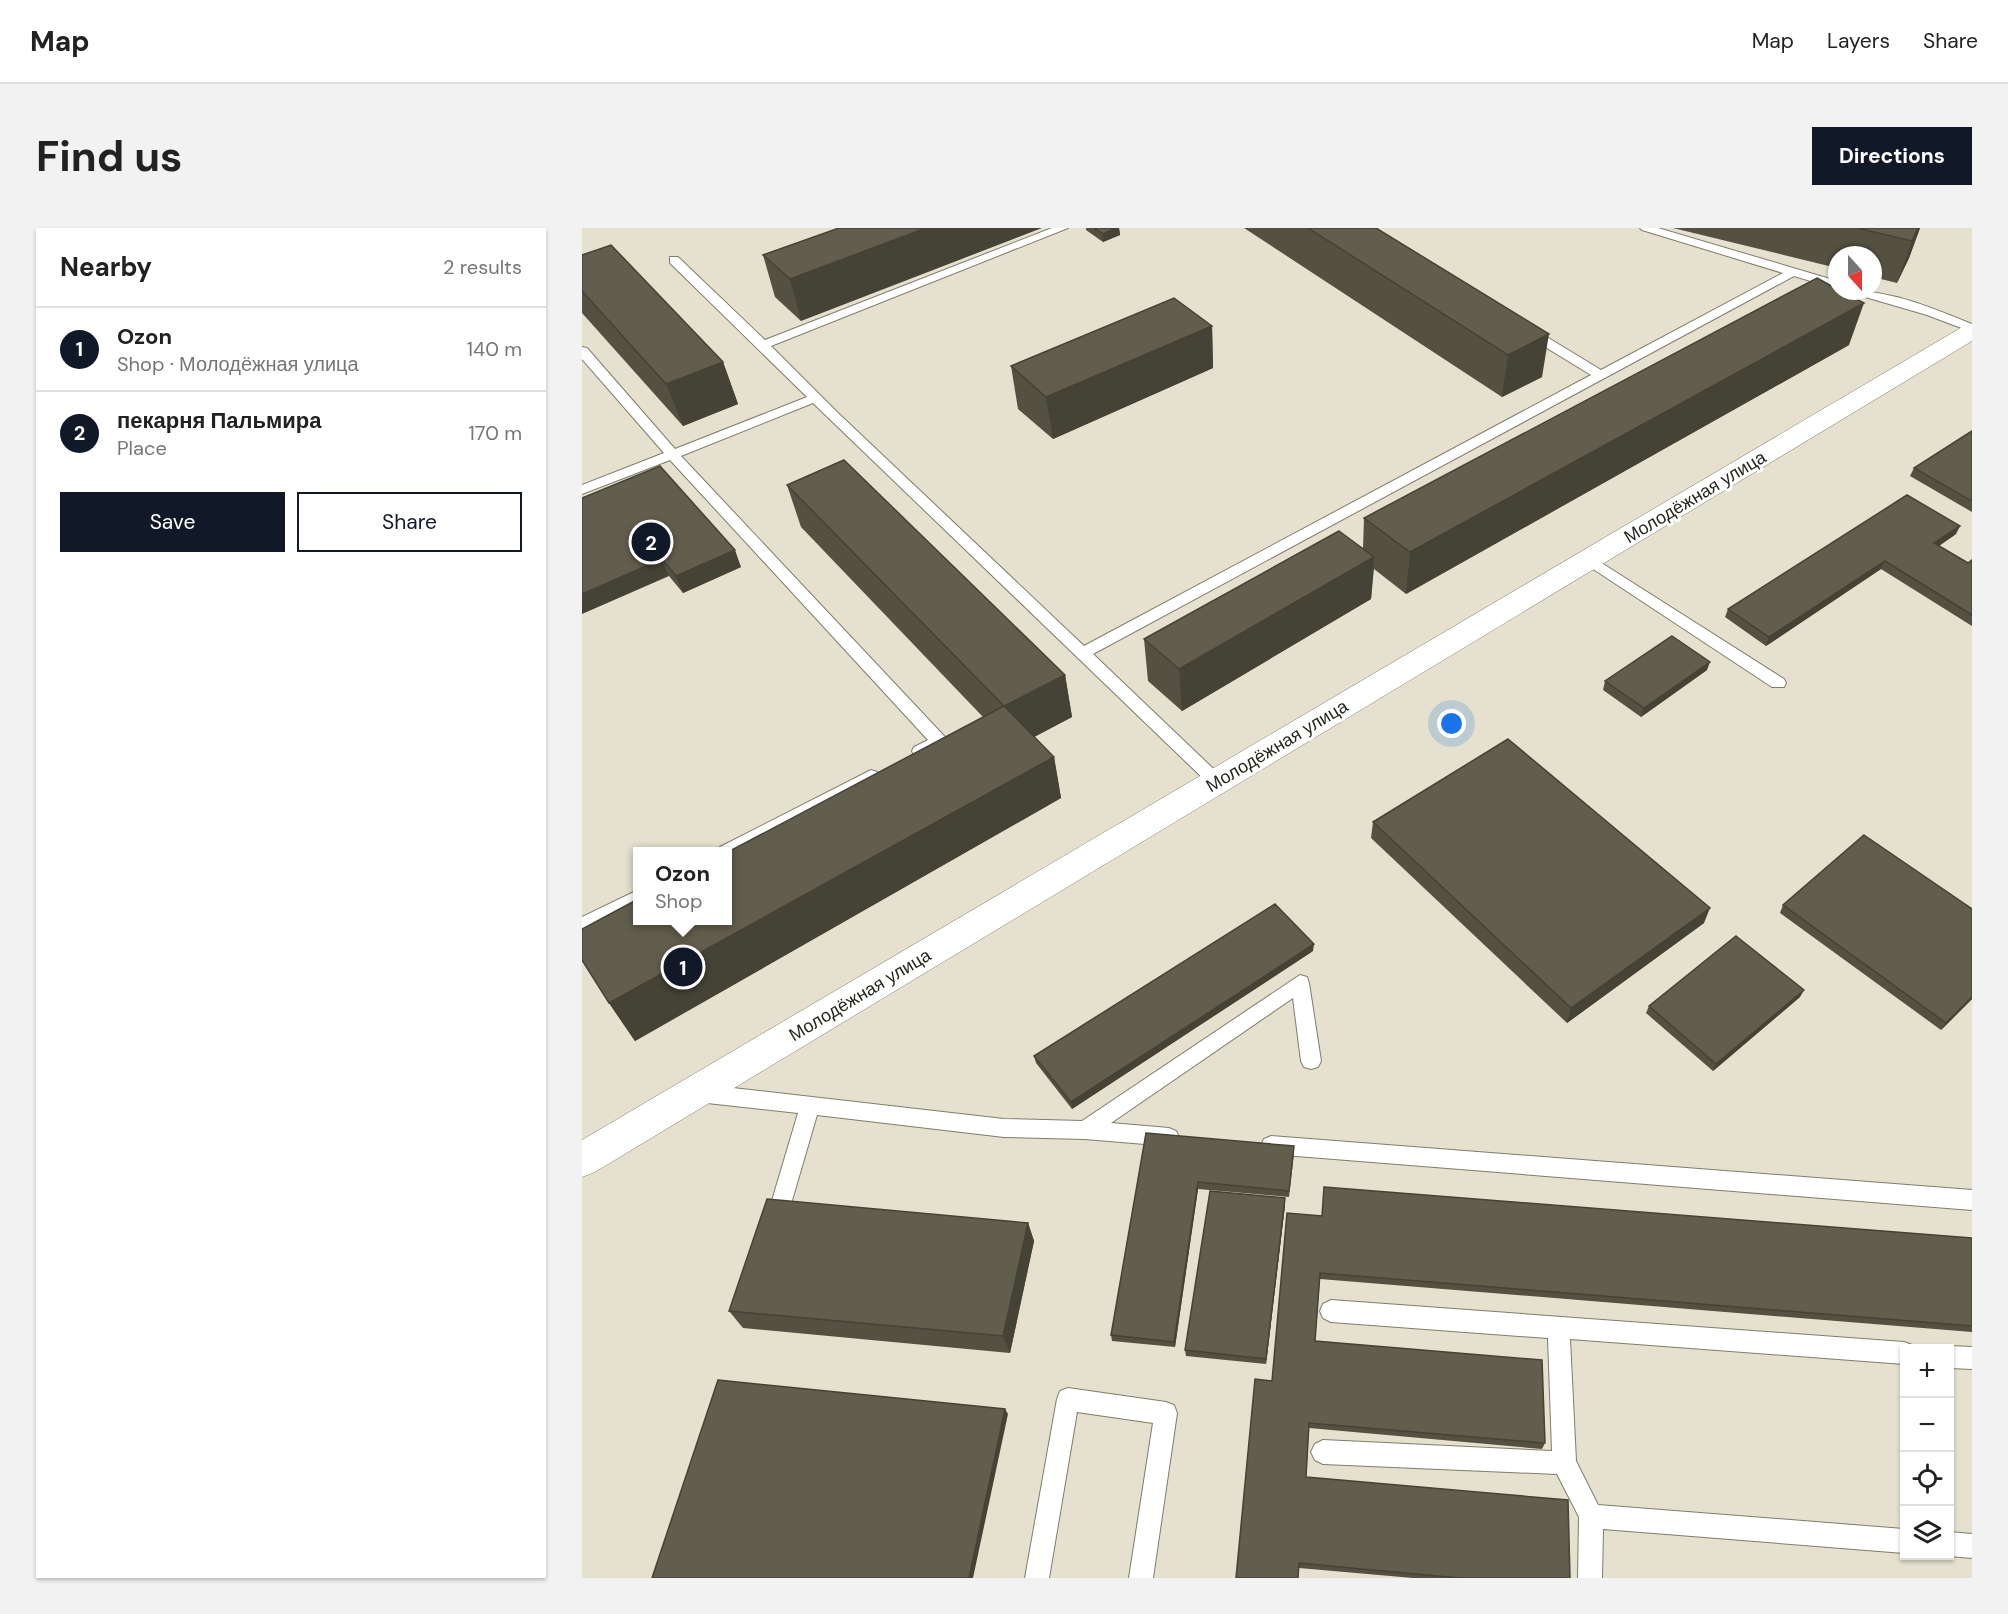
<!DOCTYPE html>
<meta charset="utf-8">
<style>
body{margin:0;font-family:"DM Sans",sans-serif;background:#f2f2f2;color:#222}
.controls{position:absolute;right:18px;bottom:18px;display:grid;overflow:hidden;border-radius:0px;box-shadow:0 2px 4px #0004}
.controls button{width:54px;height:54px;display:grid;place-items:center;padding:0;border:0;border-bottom:2px solid #e0e0e0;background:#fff;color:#222;font:30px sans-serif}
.compass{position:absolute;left:1246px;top:18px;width:54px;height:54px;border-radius:50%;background:#fff;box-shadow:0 2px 4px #0004;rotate:159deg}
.you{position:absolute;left:870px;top:496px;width:21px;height:21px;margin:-15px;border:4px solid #fff;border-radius:50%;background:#1a73e8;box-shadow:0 0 0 9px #1a73e833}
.badge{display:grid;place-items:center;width:39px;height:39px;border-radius:50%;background:#111827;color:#fff;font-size:20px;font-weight:700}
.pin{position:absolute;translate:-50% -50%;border:3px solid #fff;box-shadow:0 2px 6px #0006}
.popup{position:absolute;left:51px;top:619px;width:99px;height:78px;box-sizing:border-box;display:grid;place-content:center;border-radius:0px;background:#fff;filter:drop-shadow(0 2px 4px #0005);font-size:20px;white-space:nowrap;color:#767676}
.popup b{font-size:22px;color:#222}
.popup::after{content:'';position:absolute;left:50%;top:100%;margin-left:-12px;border:12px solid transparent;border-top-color:#fff}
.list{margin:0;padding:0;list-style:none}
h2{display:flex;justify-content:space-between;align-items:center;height:78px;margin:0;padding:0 24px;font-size:26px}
h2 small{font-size:20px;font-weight:400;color:#767676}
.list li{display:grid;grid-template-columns:39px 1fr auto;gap:18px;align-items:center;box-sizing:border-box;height:84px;padding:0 24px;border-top:2px solid #e0e0e0}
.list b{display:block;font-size:22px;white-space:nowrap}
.list p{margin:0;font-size:20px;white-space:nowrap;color:#767676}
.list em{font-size:20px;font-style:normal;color:#767676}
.actions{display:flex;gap:12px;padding:18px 24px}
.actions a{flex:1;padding:14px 0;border:2px solid #111827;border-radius:0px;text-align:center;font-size:21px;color:#111827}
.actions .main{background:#111827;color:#fff}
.icon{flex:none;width:33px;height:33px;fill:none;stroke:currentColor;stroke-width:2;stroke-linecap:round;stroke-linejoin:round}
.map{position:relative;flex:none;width:1390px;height:1350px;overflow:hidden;border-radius:0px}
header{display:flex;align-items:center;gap:36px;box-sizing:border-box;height:84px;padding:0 30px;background:#fff;border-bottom:2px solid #e0e0e0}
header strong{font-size:28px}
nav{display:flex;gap:33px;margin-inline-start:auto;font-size:21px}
.intro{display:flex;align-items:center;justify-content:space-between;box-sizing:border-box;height:144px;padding:0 36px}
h1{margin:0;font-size:42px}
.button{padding:15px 27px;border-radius:0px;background:#111827;color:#fff;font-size:21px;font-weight:700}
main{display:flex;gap:36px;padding:0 36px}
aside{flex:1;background:#fff;border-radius:0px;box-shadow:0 2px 4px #0004}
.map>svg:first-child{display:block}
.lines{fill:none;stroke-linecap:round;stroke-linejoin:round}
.service-casing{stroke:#807c6b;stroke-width:2}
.minor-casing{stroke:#807c6b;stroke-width:1}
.service{fill:#fff;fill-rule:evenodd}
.minor{fill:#fff;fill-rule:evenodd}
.wall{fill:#545142}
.shaded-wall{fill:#454236}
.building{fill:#625e4d;stroke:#454236;stroke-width:1.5}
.labels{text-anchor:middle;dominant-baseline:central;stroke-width:6;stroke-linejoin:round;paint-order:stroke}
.street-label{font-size:18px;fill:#26241d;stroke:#fff}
</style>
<header>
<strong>Map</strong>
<nav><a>Map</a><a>Layers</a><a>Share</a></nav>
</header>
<div class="intro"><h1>Find us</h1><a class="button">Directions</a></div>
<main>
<aside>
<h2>Nearby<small>2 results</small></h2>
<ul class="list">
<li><span class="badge">1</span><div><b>Ozon</b><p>Shop · Молодёжная улица</p></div><em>140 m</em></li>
<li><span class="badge">2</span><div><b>пекарня Пальмира</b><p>Place</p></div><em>170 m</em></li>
</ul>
<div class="actions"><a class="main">Save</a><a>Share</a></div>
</aside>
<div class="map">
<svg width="1390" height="1350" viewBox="0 0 1390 1350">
<rect width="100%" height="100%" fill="#e5e1ce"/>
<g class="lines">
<g class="service-casing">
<path id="service" d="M 470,0 L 486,0 L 189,118 L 256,185 L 502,418 L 1009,147 L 942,106 L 940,103 L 942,100 L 950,100 L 1019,142 L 1201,45 L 1060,2 L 1058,0 L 1076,0 L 1255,53 L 1255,61 L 1212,48 L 511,426 L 641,550 L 643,554 L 641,558 L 635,560 L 629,558 L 231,175 L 99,228 L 363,509 L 365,513 C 359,522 343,531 332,527 L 330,523 L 332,519 L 346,512 L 88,232 L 0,266 L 0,257 L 82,225 L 0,131 L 0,119 L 5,120 L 93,221 L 225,169 L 88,35 L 88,29 L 96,29 L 183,112 Z
M 1271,63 C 1311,63 1353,81 1390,96 L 1390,104 L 1345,87 L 1273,66 Z
M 1007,327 L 1202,451 L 1204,455 L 1202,459 L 1190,459 L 1002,335 L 1000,332 L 1002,329 Z
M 289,542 L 295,544 L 297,548 L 295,552 L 150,629 L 146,630 L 146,624 L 136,624 L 138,619 Z
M 56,662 L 56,677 L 0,705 L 0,689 Z
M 718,747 L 725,749 L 727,755 L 739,833 L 736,839 L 729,841 L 722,839 L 719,833 L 711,770 L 529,895 L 587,900 L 594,903 L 597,909 L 594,915 L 587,918 L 503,911 L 422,909 L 235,887 L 206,986 L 203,993 L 196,996 L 189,993 L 186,986 L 216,885 L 116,874 L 109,871 L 106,865 L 109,859 L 116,856 L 422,891 L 500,893 Z
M 689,908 L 1390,962 L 1390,982 L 689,926 L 682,923 L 679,917 L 682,911 Z
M 749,1072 L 1322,1114 L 1330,1117 L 1331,1120 L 1322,1120 L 1322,1136 L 988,1111 L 994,1233 L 1016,1277 L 1322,1301 L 1322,1325 L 1021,1301 L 1020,1350 L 996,1350 L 997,1289 L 975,1246 L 741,1236 L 733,1232 L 729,1224 L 733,1216 L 741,1212 L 970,1223 L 966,1110 L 749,1094 L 741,1090 L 738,1083 L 741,1076 Z
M 1368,1118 L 1390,1119 L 1390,1141 L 1368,1140 L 1368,1120 L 1362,1120 Z
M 486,1160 L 584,1174 L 592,1177 L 595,1185 L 571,1350 L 547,1350 L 571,1195 L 495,1184 L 467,1350 L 443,1350 L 475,1171 L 478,1163 Z
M 1368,1304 L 1390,1306 L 1390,1330 L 1367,1328 Z"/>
</g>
<g class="minor-casing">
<path id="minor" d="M 1390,96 L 1390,113 L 13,944 L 0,949 L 0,912 L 1382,98 Z"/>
</g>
<use href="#service" class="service"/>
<use href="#minor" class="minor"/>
</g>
<path class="wall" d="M 257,0 L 219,93 L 193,69 L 181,27 Z
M 504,0 L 537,0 L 538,7 L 521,14 L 504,2 Z
M 662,0 L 794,0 L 960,149 L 920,169 Z
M 1091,0 L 1338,0 L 1327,30 L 1315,55 L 1291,49 L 1291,27 L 1255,27 L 1255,40 Z
M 0,27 L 141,134 L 156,176 L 101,198 L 0,85 Z
M 630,98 L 631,140 L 471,211 L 436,181 L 429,138 Z
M 1267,117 L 824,366 L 792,341 L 789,371 L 600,483 L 566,453 L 562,411 L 781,320 L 782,290 Z
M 1390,203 L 1390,284 L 1328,248 L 1332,240 Z
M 205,257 L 483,447 L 490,489 L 452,509 L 472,529 L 479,570 L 53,813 L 27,775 L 401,489 L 219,299 Z
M 0,270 L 159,339 L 101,365 L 87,348 Z
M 1374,306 L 1357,318 L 1386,335 L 1390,332 L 1390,398 L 1299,341 L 1184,418 L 1143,389 L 1146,381 Z
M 1125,442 L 1059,489 L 1021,462 L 1023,453 Z
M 791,594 L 1122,695 L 985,795 L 789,610 Z
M 1201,677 L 1390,771 L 1359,802 L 1198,685 Z
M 731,723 L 490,881 L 454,835 L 452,828 Z
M 1218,769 L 1131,843 L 1064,785 L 1067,778 Z
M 564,905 L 712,925 L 707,969 L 616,961 L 593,1119 L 530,1113 L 529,1107 Z
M 703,977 L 684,1136 L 604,1128 L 603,1122 Z
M 740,988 L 1390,1010 L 1390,1104 L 738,1051 L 733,1113 L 963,1215 L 960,1221 L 727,1200 L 724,1249 L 988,1350 L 831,1350 L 717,1340 L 690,1153 Z
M 446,995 L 452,1013 L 428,1125 L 161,1100 L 147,1083 Z"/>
<path class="shaded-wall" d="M 344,0 L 460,0 L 219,93 L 208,51 Z
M 534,0 L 537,0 L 538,7 L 521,14 L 521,6 Z
M 1336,0 L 1338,0 L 1327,30 L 1315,55 L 1330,13 Z
M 1282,75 L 1267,117 L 824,366 L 828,324 Z
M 630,98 L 631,140 L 471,211 L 464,169 Z
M 967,106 L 960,149 L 920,169 L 926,127 Z
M 141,134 L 156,176 L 101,198 L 84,156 Z
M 1378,298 L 1374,306 L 1348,324 L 1352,315 Z
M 153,322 L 159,339 L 101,365 L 94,348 Z
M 792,329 L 789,371 L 600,483 L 597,441 Z
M 80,331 L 87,348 L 0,386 L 0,366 Z
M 1303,333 L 1299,341 L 1184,418 L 1187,409 Z
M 1128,434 L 1125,442 L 1059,489 L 1062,480 Z
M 483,447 L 490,489 L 431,520 L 422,478 Z
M 472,529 L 479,570 L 53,813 L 27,775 Z
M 1128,680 L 1122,695 L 985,795 L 989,780 Z
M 732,716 L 731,723 L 490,881 L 489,874 Z
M 1222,762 L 1218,769 L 1131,843 L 1134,836 Z
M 1390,769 L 1390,771 L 1359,802 L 1364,795 Z
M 616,954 L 616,961 L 593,1119 L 592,1114 Z
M 703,970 L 703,977 L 684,1136 L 684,1131 Z
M 446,995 L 452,1013 L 428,1125 L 421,1108 Z
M 423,1181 L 426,1186 L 391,1350 L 387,1350 Z"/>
<path class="building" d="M 257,0 L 344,0 L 208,51 L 181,27 Z
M 512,0 L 534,0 L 521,6 Z
M 726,0 L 794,0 L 967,106 L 926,127 Z
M 1275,0 L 1336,0 L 1330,13 Z
M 29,17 L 141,134 L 84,156 L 0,63 L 0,27 Z
M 1235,50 L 1255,61 L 1255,63 L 1259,63 L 1282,75 L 828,324 L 782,290 Z
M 592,70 L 630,98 L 464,169 L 429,138 Z
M 1390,203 L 1390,273 L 1332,240 Z
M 262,232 L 483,447 L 422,478 L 472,529 L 27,775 L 0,732 L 0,701 L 56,671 L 56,693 L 146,693 L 146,624 L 422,478 L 205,257 Z
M 78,238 L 153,322 L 94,348 L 80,331 L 0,366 L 0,270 Z
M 1325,267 L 1378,298 L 1352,315 L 1386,335 L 1390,332 L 1390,387 L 1303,333 L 1187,409 L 1146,381 Z
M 757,303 L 792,329 L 597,441 L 562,411 Z
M 1090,408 L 1128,434 L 1062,480 L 1023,453 Z
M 926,511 L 1128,680 L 989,780 L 791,594 Z
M 1282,607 L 1390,681 L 1390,769 L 1364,795 L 1201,677 Z
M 693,676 L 732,716 L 489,874 L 452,828 Z
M 1154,708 L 1222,762 L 1134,836 L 1067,778 Z
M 564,905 L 712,918 L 707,963 L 616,954 L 592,1114 L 529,1107 Z
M 742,959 L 1390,1010 L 1390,1098 L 738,1045 L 733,1113 L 960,1132 L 963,1215 L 727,1195 L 724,1249 L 986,1272 L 988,1350 L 877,1350 L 717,1335 L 716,1350 L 654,1350 L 673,1151 L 690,1153 L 705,985 L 740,988 Z
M 628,963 L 703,970 L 684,1131 L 603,1122 Z
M 185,971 L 446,995 L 421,1108 L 147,1083 Z
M 136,1152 L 423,1181 L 387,1350 L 70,1350 Z"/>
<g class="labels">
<g class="street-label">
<text transform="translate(1113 269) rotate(-31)">Молодёжная улица</text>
<text transform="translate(695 518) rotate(-31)">Молодёжная улица</text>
<text transform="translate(278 767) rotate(-31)">Молодёжная улица</text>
</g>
</g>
</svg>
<div class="controls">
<button>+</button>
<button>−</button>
<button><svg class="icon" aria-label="locate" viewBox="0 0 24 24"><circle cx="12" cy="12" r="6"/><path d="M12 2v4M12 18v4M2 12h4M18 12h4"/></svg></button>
<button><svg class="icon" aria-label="layers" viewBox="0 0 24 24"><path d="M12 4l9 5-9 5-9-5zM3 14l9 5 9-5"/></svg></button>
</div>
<svg class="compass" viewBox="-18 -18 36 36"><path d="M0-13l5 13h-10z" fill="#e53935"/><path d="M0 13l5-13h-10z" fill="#767676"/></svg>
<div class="you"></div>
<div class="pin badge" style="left:101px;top:739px">1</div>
<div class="popup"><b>Ozon</b>Shop</div>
<div class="pin badge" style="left:69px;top:314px">2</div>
</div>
</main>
